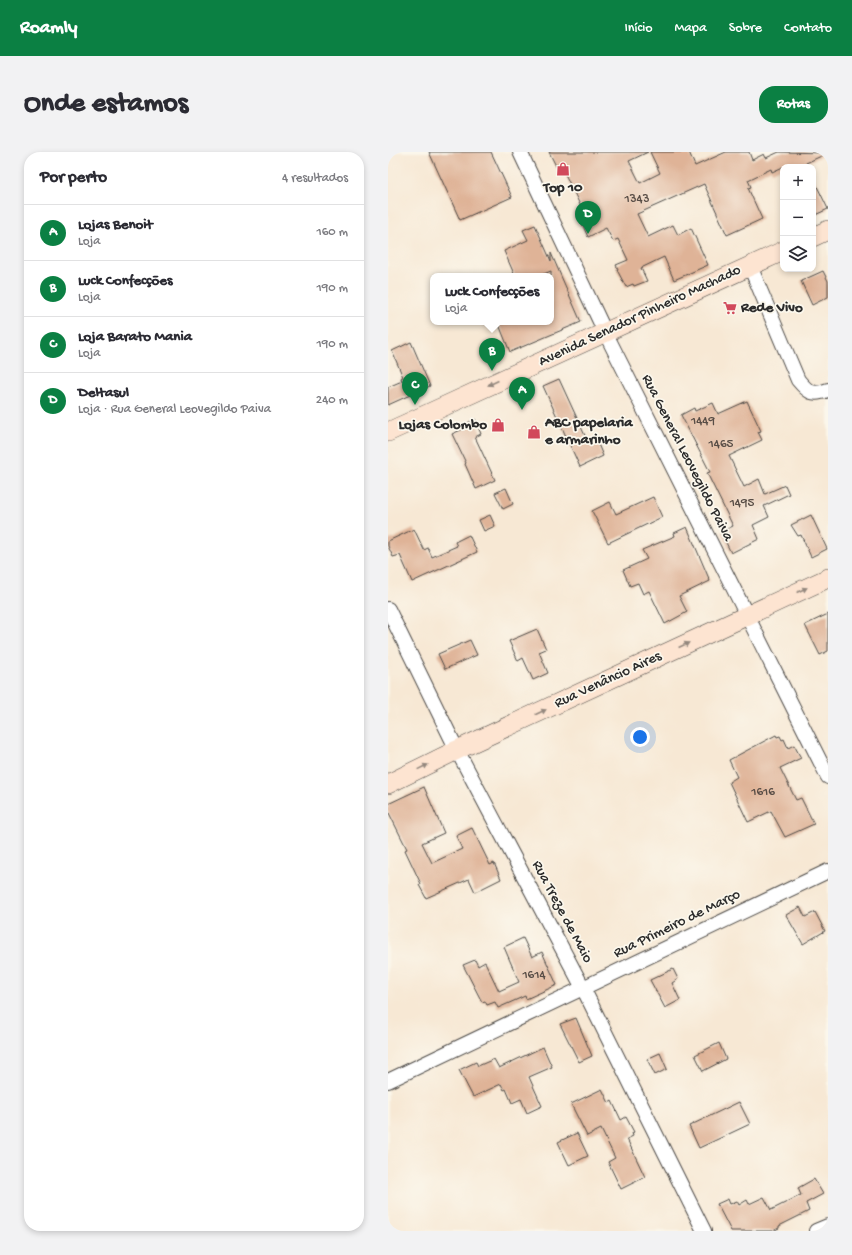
<!DOCTYPE html>
<html lang="pt">
<meta charset="utf-8">
<style>
body{margin:0;font-family:"Gochi Hand",sans-serif;background:#f2f2f3;color:#2b2b33}
.controls{position:absolute;right:12px;top:12px;display:grid;overflow:hidden;border-radius:8px;box-shadow:0 2px 6px #0003}
.controls button{width:36px;height:36px;display:grid;place-items:center;padding:0;border:0;border-bottom:1px solid #e1e1e2;background:#fff;color:#2b2b33;font:20px sans-serif}
.you{position:absolute;left:252px;top:585px;width:14px;height:14px;margin:-10px;border:3px solid #fff;border-radius:50%;background:#1a73e8;box-shadow:0 0 0 6px #1a73e833}
.badge{display:grid;place-items:center;width:26px;height:26px;border-radius:50%;background:#0b8043;color:#fff;font-size:13px;font-weight:700}
.pin{position:absolute;translate:-50% -33px;filter:drop-shadow(0 1px 2px #0008)}
.pin::after{content:'';position:absolute;top:21px;width:14px;height:12px;background:inherit;clip-path:polygon(0 0,100% 0,50% 100%)}
.popup{position:absolute;left:42px;top:121px;width:124px;height:52px;box-sizing:border-box;display:grid;place-content:center;border-radius:8px;background:#fff;filter:drop-shadow(0 1px 3px #0005);font-size:13px;white-space:nowrap;color:#7c7c81}
.popup b{font-size:15px;color:#2b2b33}
.popup::after{content:'';position:absolute;left:50%;top:100%;margin-left:-8px;border:8px solid transparent;border-top-color:#fff}
.list{margin:0;padding:0;list-style:none}
h2{display:flex;justify-content:space-between;align-items:center;height:52px;margin:0;padding:0 16px;font-size:17px}
h2 small{font-size:13px;font-weight:400;color:#7c7c81}
.list li{display:grid;grid-template-columns:26px 1fr auto;gap:12px;align-items:center;box-sizing:border-box;height:56px;padding:0 16px;border-top:1px solid #e1e1e2}
.list b{display:block;font-size:15px;white-space:nowrap}
.list p{margin:0;font-size:13px;white-space:nowrap;color:#7c7c81}
.list em{font-size:13px;font-style:normal;color:#7c7c81}
.icon{flex:none;width:22px;height:22px;fill:none;stroke:currentColor;stroke-width:2;stroke-linecap:round;stroke-linejoin:round}
.map{position:relative;flex:none;width:440px;height:1079px;overflow:hidden;border-radius:16px}
header{display:flex;align-items:center;gap:24px;box-sizing:border-box;height:56px;padding:0 20px;background:#0b8043;color:#fff}
header strong{font-size:19px}
nav{display:flex;gap:22px;margin-inline-start:auto;font-size:14px}
.intro{display:flex;align-items:center;justify-content:space-between;box-sizing:border-box;height:96px;padding:0 24px}
h1{margin:0;font-size:28px}
.button{padding:10px 18px;border-radius:16px;background:#0b8043;color:#fff;font-size:14px;font-weight:700}
main{display:flex;gap:24px;padding:0 24px}
aside{flex:1;background:#fff;border-radius:16px;box-shadow:0 2px 6px #0003}
.map>svg:first-child{display:block}
.building{fill:#dfb397}
.lines{fill:none;stroke-linecap:round;stroke-linejoin:round}
.street-casing{stroke:#4a4744;stroke-width:16}
.secondary-casing{stroke:#4a4744;stroke-width:20}
.street{stroke:#fff;stroke-width:14}
.secondary{stroke:#fde4d1;stroke-width:19}
.oneway{fill:#94887e}
.labels{text-anchor:middle;dominant-baseline:central;stroke-width:3.5;stroke-linejoin:round;paint-order:stroke}
.number-label{font-size:13px;fill:#584d46}
.poi-label{font-size:15px;font-weight:bold;fill:#2b2b2b;stroke:#fbf7ec;text-anchor:start}
.street-label{font-size:15px;fill:#2b2b2b;stroke:#fbf7ec}
</style>
<header>
<strong>Roamly</strong>
<nav><a>Início</a><a>Mapa</a><a>Sobre</a><a>Contato</a></nav>
</header>
<div class="intro"><h1>Onde estamos</h1><a class="button">Rotas</a></div>
<main>
<aside>
<h2>Por perto<small>4 resultados</small></h2>
<ul class="list">
<li><span class="badge">A</span><div><b>Lojas Benoit</b><p>Loja</p></div><em>160 m</em></li>
<li><span class="badge">B</span><div><b>Luck Confecções</b><p>Loja</p></div><em>190 m</em></li>
<li><span class="badge">C</span><div><b>Loja Barato Mania</b><p>Loja</p></div><em>190 m</em></li>
<li><span class="badge">D</span><div><b>Deltasul</b><p>Loja · Rua General Leovegildo Paiva</p></div><em>240 m</em></li>
</ul>
</aside>
<div class="map">
<svg width="440" height="1079" viewBox="0 0 440 1079">
<rect width="100%" height="100%" fill="#fbf7ec"/>
<filter id="ink" filterUnits="userSpaceOnUse"><feTurbulence type="fractalNoise" baseFrequency=".025" numOctaves="2"/><feDisplacementMap in="SourceGraphic" scale="8" xChannelSelector="R" yChannelSelector="G"/><feConvolveMatrix kernelMatrix="1 2 1 2 8 2 1 2 1" color-interpolation-filters="sRGB"/></filter>
<filter id="wash" filterUnits="userSpaceOnUse"><feTurbulence type="fractalNoise" baseFrequency=".012" numOctaves="4" result="noise"/><feDisplacementMap in="SourceGraphic" scale="16" xChannelSelector="R" yChannelSelector="G"/><feGaussianBlur stdDeviation="0.9" result="paint"/><feColorMatrix in="noise" values="0 0 0 0 0 0 0 0 0 0 0 0 0 0 0 0 0 1.4 0 .05"/><feComposite in="paint" operator="in"/></filter>
<g filter="url(#wash)">
<rect width="100%" height="100%" fill="#f7e8d4"/>
<g id="blocks">
<path class="building" d="M 41,0 L 103,0 L 124,45 L 72,68 Z
M 161,0 L 260,0 L 241,9 L 252,31 L 272,21 L 262,0 L 301,0 L 307,14 L 338,0 L 361,0 L 364,8 L 376,2 L 378,6 L 391,0 L 440,1 L 418,11 L 420,15 L 395,15 L 384,20 L 383,17 L 360,28 L 363,35 L 360,36 L 374,67 L 339,83 L 316,32 L 249,62 L 260,85 L 285,73 L 290,83 L 303,76 L 320,113 L 286,128 L 276,105 L 253,116 L 259,129 L 246,134 L 245,132 L 238,135 L 229,118 L 230,117 L 228,113 L 240,108 L 230,87 L 225,89 L 218,76 L 200,85 L 189,60 L 194,57 L 176,20 L 172,22 Z
M 425,26 L 440,57 L 425,64 Z
M 147,73 L 163,109 L 163,101 L 193,170 L 122,200 L 110,170 L 163,170 L 163,119 L 151,124 L 127,124 L 116,99 L 140,88 L 135,78 Z
M 435,119 L 440,129 L 440,145 L 424,153 L 413,129 Z
M 23,190 L 42,234 L 0,253 L 0,235 L 14,229 L 13,226 L 15,225 L 4,199 Z
M 171,227 L 199,288 L 207,285 L 215,304 L 192,315 L 155,234 Z
M 359,249 L 373,279 L 370,280 L 374,288 L 341,304 L 356,335 L 371,327 L 377,342 L 397,333 L 401,342 L 376,354 L 381,365 L 365,373 L 371,387 L 343,401 L 333,380 L 345,374 L 319,321 L 322,320 L 293,263 L 306,256 L 307,259 L 325,251 L 330,262 Z
M 87,267 L 93,282 L 87,285 L 107,328 L 88,337 L 77,312 L 78,311 L 64,282 L 75,277 L 74,274 Z
M 118,336 L 125,352 L 115,357 L 107,341 Z
M 265,345 L 274,365 L 220,391 L 204,359 L 222,350 L 228,362 Z
M 102,363 L 107,374 L 96,379 L 91,368 Z
M 423,363 L 439,397 L 423,405 L 413,383 L 410,384 L 403,373 Z
M 299,375 L 322,429 L 291,444 L 299,460 L 277,472 L 261,439 L 255,442 L 250,431 L 242,434 L 235,418 L 259,407 L 254,398 L 287,384 L 286,381 Z
M 26,377 L 36,398 L 40,396 L 44,405 L 69,394 L 67,390 L 81,383 L 89,400 L 24,430 L 12,403 L 5,405 L 0,394 L 0,389 Z
M 440,462 L 440,499 L 432,503 L 417,473 Z
M 149,477 L 158,497 L 151,500 L 160,521 L 145,528 L 135,506 L 130,509 L 121,489 Z
M 82,488 L 89,503 L 57,517 L 50,502 Z
M 388,583 L 389,585 L 392,584 L 394,588 L 396,587 L 400,596 L 406,593 L 413,606 L 392,616 L 408,648 L 413,646 L 426,672 L 397,685 L 383,659 L 360,670 L 341,630 L 349,625 L 341,608 Z
M 36,635 L 56,681 L 34,691 L 44,711 L 74,697 L 68,684 L 84,676 L 102,713 L 106,711 L 113,727 L 87,740 L 81,727 L 38,746 L 31,733 L 33,732 L 17,698 L 19,697 L 0,659 L 0,652 Z
M 412,755 L 417,765 L 427,760 L 437,779 L 415,792 L 398,763 Z
M 135,786 L 144,805 L 154,800 L 169,833 L 138,847 L 137,844 L 110,856 L 107,850 L 99,853 L 97,849 L 94,850 L 75,813 L 87,808 L 90,814 L 97,810 L 111,839 L 131,830 L 116,795 Z
M 285,817 L 290,827 L 284,831 L 292,848 L 277,856 L 262,828 Z
M 188,866 L 204,904 L 191,910 L 172,872 Z
M 331,891 L 338,907 L 315,919 L 307,903 Z
M 155,895 L 164,915 L 141,925 L 154,954 L 139,961 L 133,947 L 124,951 L 118,937 L 116,938 L 113,932 L 85,945 L 71,918 L 88,910 L 90,914 L 106,907 L 111,916 Z
M 272,901 L 279,917 L 267,923 L 259,907 Z
M 214,937 L 221,951 L 224,949 L 233,968 L 238,965 L 246,980 L 244,981 L 245,984 L 239,987 L 257,1025 L 233,1037 L 220,1010 L 227,1006 L 213,977 L 199,984 L 183,952 Z
M 351,950 L 362,972 L 311,996 L 301,974 Z
M 189,981 L 200,1004 L 181,1013 L 170,990 Z
M 426,1027 L 435,1042 L 418,1051 L 421,1059 L 391,1074 L 391,1076 L 385,1079 L 343,1079 L 329,1052 L 340,1047 L 342,1052 L 349,1049 L 351,1053 L 359,1048 L 361,1052 L 376,1045 L 383,1058 L 413,1043 L 410,1036 Z"/>
</g>
</g>
<g filter="url(#ink)">
<use href="#blocks" fill-opacity="0" stroke="#4a4744" stroke-width="1"/>
<g class="lines">
<g class="street-casing">
<path id="street" d="M 132,0 L 217,180 L 440,625
M 362,114 L 410,228 C 420,240 424,244 440,238
M 0,457 L 69,598 L 195,836 L 316,1079
M 0,929 L 440,719
M 428,1079 L 440,1074"/>
</g>
<g class="secondary-casing">
<path id="secondary" d="M 425,85 L 440,78
M 0,280 L 395,99
M 0,632 L 69,598 L 440,426"/>
</g>
<use href="#street" class="street"/>
<use href="#secondary" class="secondary"/>
</g>
<defs><path id="oneway-solid" d="M-6-.8H1V-3.2L6.5 0L1 3.2V.8H-6Z"/></defs>
<g class="oneway">
<use href="#oneway-solid" transform="translate(105 231) rotate(155)"/>
<use href="#oneway-solid" transform="translate(414 438) rotate(-25)"/>
<use href="#oneway-solid" transform="translate(296 493) rotate(-25)"/>
<use href="#oneway-solid" transform="translate(153 560) rotate(-25)"/>
<use href="#oneway-solid" transform="translate(35 615) rotate(-26)"/>
</g>
</g>
<defs>
<g id="shop-bare" transform="scale(1.08)"><path d="M-5-2.5h2.3a2.7 3.5 0 0 1 5.4 0H5L5.5 6h-11ZM-1.5-2.5h3a1.5 2.3 0 0 0-3 0Z" fill="#d1495b" stroke="#fbf7ec" stroke-width="2.5" paint-order="stroke"/></g>
<g id="supermarket-bare" transform="scale(1.08)"><path d="M-6-5.5h2.5l.6 2H6L4.5 2H-2.5L-4.4-4H-6ZM-1.5 3.2a1.3 1.3 0 1 0 .1 0ZM3 3.2a1.3 1.3 0 1 0 .1 0Z" fill="#d1495b" stroke="#fbf7ec" stroke-width="2.5" paint-order="stroke"/></g>
</defs>
<g fill-rule="evenodd">
<use href="#shop-bare" x="175" y="17"/>
<use href="#supermarket-bare" x="342" y="156"/>
<use href="#shop-bare" x="110" y="273"/>
<use href="#shop-bare" x="146" y="280"/>
</g>
<g class="labels">
<g class="number-label">
<text x="249" y="47">1343</text>
<text x="315" y="269">1449</text>
<text x="333" y="292">1465</text>
<text x="354" y="351">1495</text>
<text x="375" y="640">1616</text>
<text x="146" y="823">1614</text>
</g>
<g class="poi-label">
<text x="175" y="36" text-anchor="middle">Top 10</text>
<text x="353" y="156">Rede Vivo</text>
<text x="157" y="271">ABC papelaria<tspan x="157" dy="17">e armarinho</tspan></text>
<text x="99" y="273" text-anchor="end">Lojas Colombo</text>
</g>
<g class="street-label">
<text transform="translate(252 164) rotate(-25)">Avenida Senador Pinheiro Machado</text>
<text transform="translate(299 306) rotate(63)">Rua General Leovegildo Paiva</text>
<text transform="translate(220 528) rotate(-25)">Rua Venâncio Aires</text>
<text transform="translate(174 760) rotate(62)">Rua Treze de Maio</text>
<text transform="translate(289 772) rotate(-26)">Rua Primeiro de Março</text>
</g>
</g>
</svg>
<div class="controls">
<button>+</button>
<button>−</button>
<button><svg class="icon" aria-label="layers" viewBox="0 0 24 24"><path d="M12 4l9 5-9 5-9-5zM3 14l9 5 9-5"/></svg></button>
</div>
<div class="you"></div>
<div class="pin badge" style="left:134px;top:258px">A</div>
<div class="pin badge" style="left:104px;top:219px">B</div>
<div class="popup"><b>Luck Confecções</b>Loja</div>
<div class="pin badge" style="left:27px;top:253px">C</div>
<div class="pin badge" style="left:200px;top:82px">D</div>
</div>
</main>
